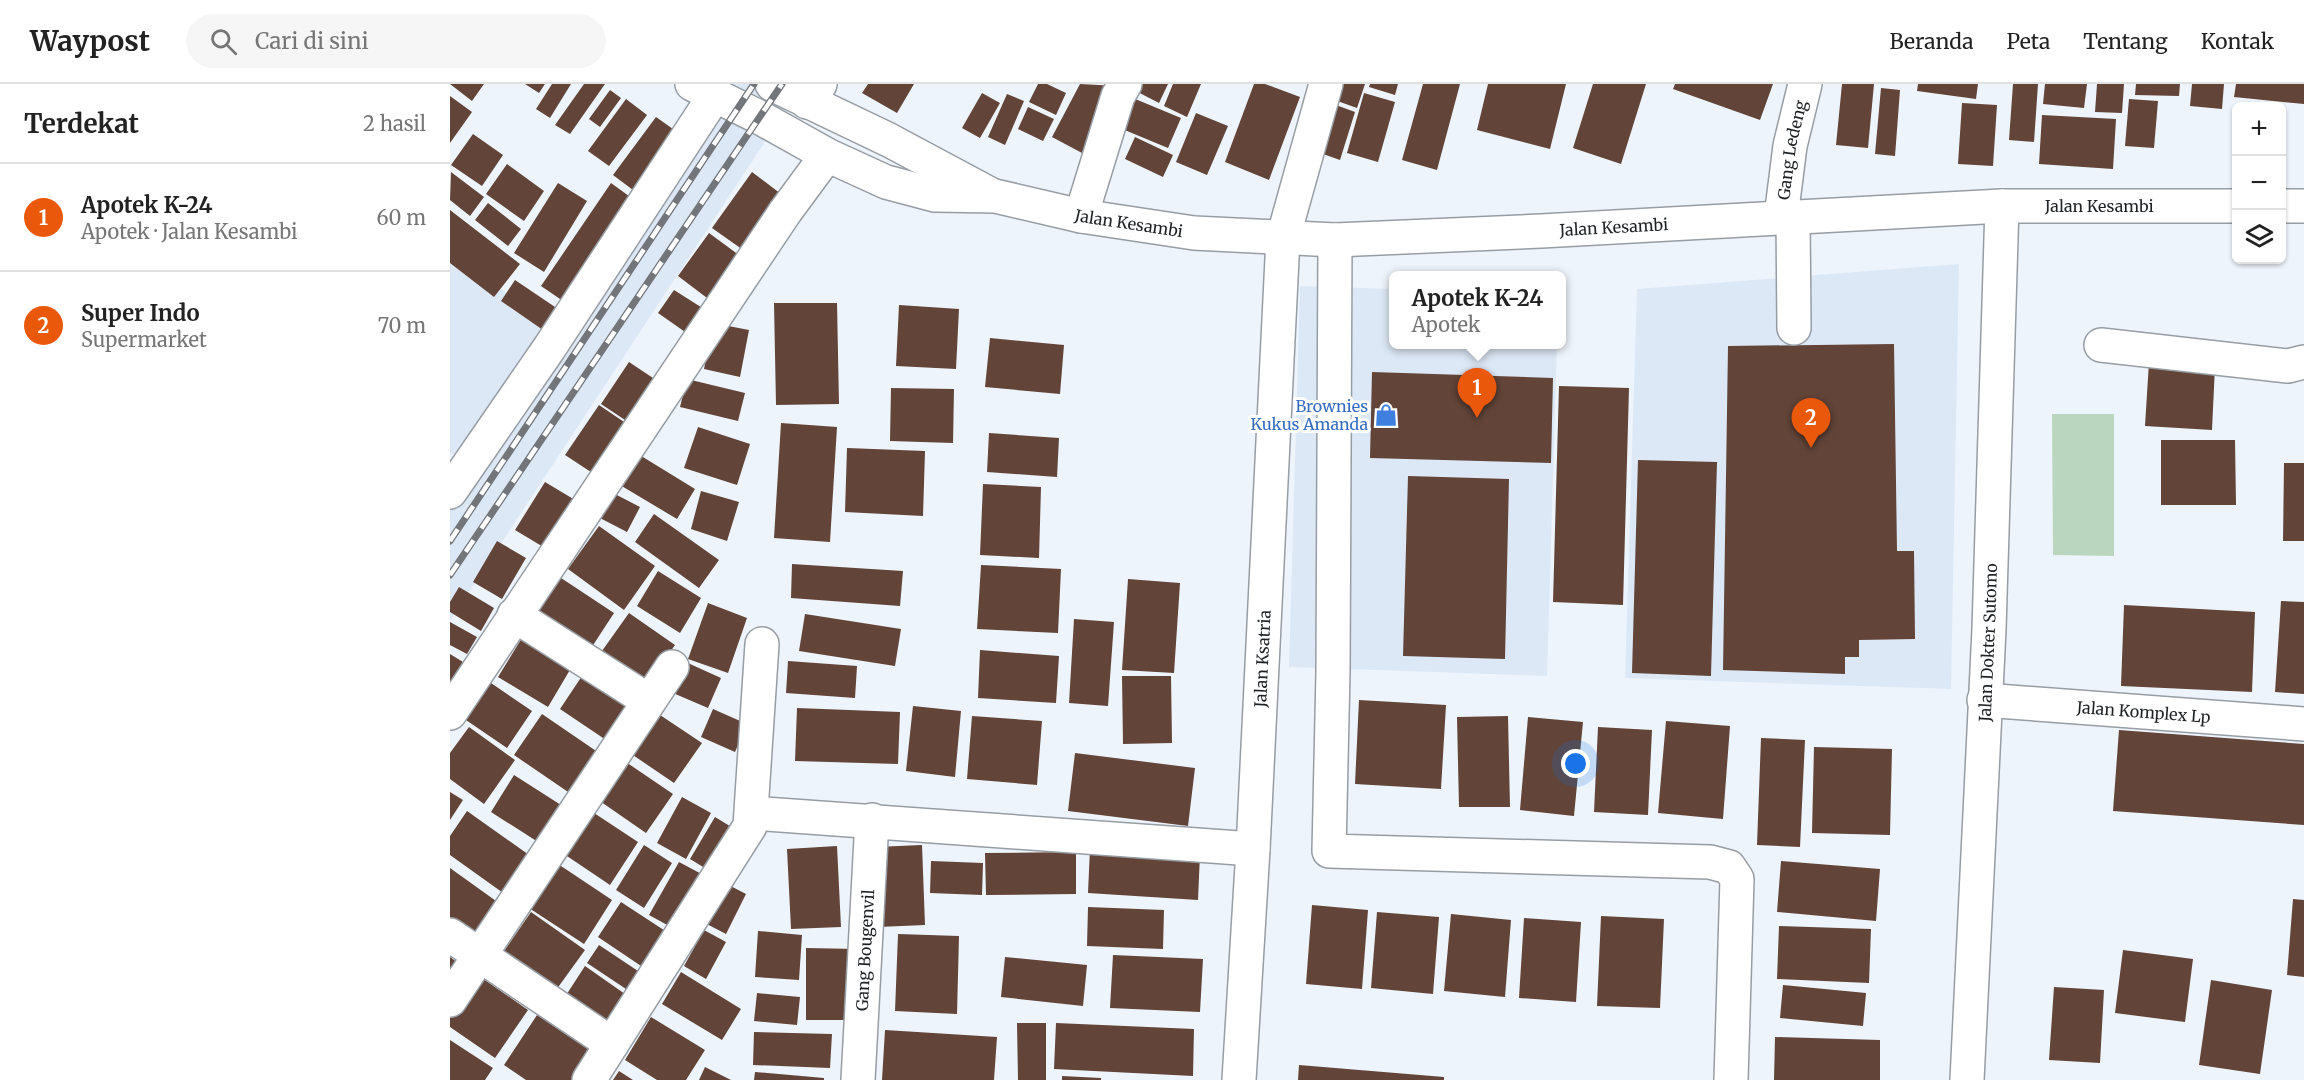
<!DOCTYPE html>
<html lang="id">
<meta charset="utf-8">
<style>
body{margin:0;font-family:Merriweather,serif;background:#f6f6f6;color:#222}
.controls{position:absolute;right:18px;top:18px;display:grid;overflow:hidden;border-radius:9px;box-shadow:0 2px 4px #0004}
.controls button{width:54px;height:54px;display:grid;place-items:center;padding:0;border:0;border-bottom:2px solid #e0e0e0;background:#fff;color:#222;font:30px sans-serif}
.you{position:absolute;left:1126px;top:680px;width:21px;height:21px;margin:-15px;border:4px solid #fff;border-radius:50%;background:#1a73e8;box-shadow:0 0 0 9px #1a73e833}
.badge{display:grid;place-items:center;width:39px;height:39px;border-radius:50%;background:#ea580c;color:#fff;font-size:20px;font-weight:700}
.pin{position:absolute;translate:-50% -50px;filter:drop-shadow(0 2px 3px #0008)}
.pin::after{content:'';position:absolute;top:32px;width:21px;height:18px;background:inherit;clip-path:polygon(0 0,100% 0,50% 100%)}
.popup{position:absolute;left:939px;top:187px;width:177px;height:78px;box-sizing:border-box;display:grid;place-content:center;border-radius:9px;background:#fff;filter:drop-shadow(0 2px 4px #0005);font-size:20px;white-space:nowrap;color:#767676}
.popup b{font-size:22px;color:#222}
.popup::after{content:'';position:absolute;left:50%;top:100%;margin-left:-12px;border:12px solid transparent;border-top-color:#fff}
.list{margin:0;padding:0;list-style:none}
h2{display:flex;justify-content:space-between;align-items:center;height:78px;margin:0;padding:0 24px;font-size:26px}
h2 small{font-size:20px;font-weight:400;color:#767676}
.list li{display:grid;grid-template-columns:39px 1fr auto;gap:18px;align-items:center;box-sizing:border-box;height:108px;padding:0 24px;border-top:2px solid #e0e0e0}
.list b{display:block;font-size:22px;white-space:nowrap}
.list p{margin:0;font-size:20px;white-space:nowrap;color:#767676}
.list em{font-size:20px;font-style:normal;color:#767676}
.icon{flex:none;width:33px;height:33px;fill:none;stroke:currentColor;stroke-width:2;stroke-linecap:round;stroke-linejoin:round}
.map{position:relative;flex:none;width:1854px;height:996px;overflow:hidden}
header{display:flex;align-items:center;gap:36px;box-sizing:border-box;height:84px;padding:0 30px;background:#fff;border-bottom:2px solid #e0e0e0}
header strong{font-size:28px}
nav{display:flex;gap:33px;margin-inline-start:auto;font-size:21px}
.search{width:420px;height:54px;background:#f6f6f6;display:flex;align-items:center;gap:15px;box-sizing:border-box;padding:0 21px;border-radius:33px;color:#767676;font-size:22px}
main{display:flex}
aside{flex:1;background:#fff}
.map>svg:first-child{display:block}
.built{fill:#dde8f6}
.green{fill:#bad6be}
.building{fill:#624438}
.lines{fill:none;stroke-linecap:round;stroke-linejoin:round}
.minor-casing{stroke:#979da4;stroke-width:36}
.major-casing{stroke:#979da4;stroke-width:36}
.minor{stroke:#fff;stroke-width:33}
.major{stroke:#fff;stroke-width:33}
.rail-casing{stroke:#72767a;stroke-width:7}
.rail{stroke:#fff;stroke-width:4.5;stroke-dasharray:14;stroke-linecap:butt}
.labels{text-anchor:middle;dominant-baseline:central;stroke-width:6;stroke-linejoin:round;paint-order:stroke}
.street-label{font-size:16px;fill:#1f2224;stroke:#fff}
.shop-label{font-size:16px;fill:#366cbe;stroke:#fff;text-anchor:end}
</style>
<header>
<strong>Waypost</strong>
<div class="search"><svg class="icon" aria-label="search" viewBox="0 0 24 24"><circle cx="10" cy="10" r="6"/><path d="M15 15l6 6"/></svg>Cari di sini</div>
<nav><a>Beranda</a><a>Peta</a><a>Tentang</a><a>Kontak</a></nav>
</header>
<main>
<aside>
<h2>Terdekat<small>2 hasil</small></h2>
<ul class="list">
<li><span class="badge">1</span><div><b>Apotek K-24</b><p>Apotek · Jalan Kesambi</p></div><em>60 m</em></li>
<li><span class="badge">2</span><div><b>Super Indo</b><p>Supermarket</p></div><em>70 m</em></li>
</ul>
</aside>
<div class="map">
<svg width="1854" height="996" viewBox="0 0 1854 996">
<rect width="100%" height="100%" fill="#eef4fb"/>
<path class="built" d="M 283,0 L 353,0 L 0,537 L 0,419 Z
M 0,170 L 104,241 L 21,357 L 0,372 Z
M 1509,180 L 1501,605 L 1175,594 L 1187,205 Z
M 850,202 L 943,205 L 943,260 L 1107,261 L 1097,592 L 839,583 Z"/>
<path class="green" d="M 1602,330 L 1664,330 L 1664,472 L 1603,471 Z"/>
<path class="building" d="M 0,0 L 34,0 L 22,17 Z
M 75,0 L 95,0 L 89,9 Z
M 102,0 L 121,0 L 100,34 L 86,25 Z
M 134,0 L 155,0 L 120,50 L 105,41 Z
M 418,0 L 464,0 L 447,29 L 412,9 Z
M 588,0 L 597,0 L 616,9 L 606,31 L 579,18 Z
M 630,0 L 667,2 L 632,69 L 602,53 Z
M 682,0 L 718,0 L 709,19 L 680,4 Z
M 723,0 L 751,0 L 737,33 L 714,22 Z
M 804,0 L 815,0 L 850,13 L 819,96 L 775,78 Z
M 884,0 L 915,0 L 907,24 L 879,14 Z
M 920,0 L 948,0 L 945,11 L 919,3 Z
M 973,0 L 1010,0 L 987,86 L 952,76 Z
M 1038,0 L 1116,0 L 1100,65 L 1027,46 Z
M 1143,0 L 1196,0 L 1171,80 L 1123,64 Z
M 1225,0 L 1323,0 L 1310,36 L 1223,5 Z
M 1392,0 L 1424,0 L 1418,64 L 1386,61 Z
M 1468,0 L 1528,0 L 1526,15 L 1467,7 Z
M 1563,0 L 1588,0 L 1584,58 L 1559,56 Z
M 1595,0 L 1637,0 L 1634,24 L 1593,20 Z
M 1647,0 L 1674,0 L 1672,29 L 1645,28 Z
M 1686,0 L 1730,0 L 1729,12 L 1685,11 Z
M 1742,0 L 1774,0 L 1772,25 L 1740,22 Z
M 1786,0 L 1854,0 L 1854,20 L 1784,13 Z
M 1431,4 L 1450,6 L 1445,72 L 1425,70 Z
M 160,6 L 171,14 L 150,43 L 139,35 Z
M 532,9 L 550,19 L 530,54 L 512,44 Z
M 914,9 L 945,18 L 928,78 L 897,69 Z
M 557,10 L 574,17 L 555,61 L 538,53 Z
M 0,12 L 22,28 L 0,59 Z
M 678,12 L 731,34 L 718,64 L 665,42 Z
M 176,15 L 197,31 L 159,82 L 138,67 Z
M 1679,15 L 1708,17 L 1704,64 L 1675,62 Z
M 875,17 L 905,28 L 890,76 L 859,65 Z
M 1512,19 L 1547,21 L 1543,82 L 1508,80 Z
M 578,23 L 604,35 L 593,57 L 568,45 Z
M 746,29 L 778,42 L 757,91 L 726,78 Z
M 1592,31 L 1666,35 L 1663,85 L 1589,80 Z
M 206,33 L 230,50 L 187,109 L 163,91 Z
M 23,50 L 53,71 L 32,102 L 1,81 Z
M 685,53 L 723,71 L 713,93 L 675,75 Z
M 57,80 L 94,107 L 74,137 L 36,110 Z
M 1,88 L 34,113 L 20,132 L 0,116 Z
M 302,88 L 335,113 L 296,168 L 262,144 Z
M 108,99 L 137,117 L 94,188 L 64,169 Z
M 161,99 L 183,115 L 113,217 L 91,202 Z
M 38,119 L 71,145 L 58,162 L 25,136 Z
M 0,126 L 70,180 L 44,213 L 0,179 Z
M 259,149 L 293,174 L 261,217 L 228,192 Z
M 65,196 L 108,225 L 93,246 L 51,217 Z
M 224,206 L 254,225 L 238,250 L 208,229 Z
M 324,219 L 387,219 L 389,320 L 326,321 Z
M 449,221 L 509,225 L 506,285 L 446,282 Z
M 263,239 L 299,246 L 290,293 L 254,285 Z
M 540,254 L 614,261 L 610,310 L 535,303 Z
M 1444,260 L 1447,467 L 1464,467 L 1465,555 L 1409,556 L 1409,573 L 1395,573 L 1395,590 L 1273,586 L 1278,262 Z
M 179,278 L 209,298 L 181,340 L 151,320 Z
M 1699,278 L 1765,282 L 1762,346 L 1695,342 Z
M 922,288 L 1103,294 L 1101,379 L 920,374 Z
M 237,295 L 295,309 L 288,337 L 230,323 Z
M 1109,302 L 1179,304 L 1173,521 L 1103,518 Z
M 441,304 L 504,305 L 503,359 L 440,357 Z
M 149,321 L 180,342 L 147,392 L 115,371 Z
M 331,339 L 387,343 L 380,458 L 324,454 Z
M 248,343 L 300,360 L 287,401 L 234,384 Z
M 539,349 L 609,354 L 607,393 L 537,388 Z
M 1711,356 L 1785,356 L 1786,421 L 1711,421 Z
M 397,364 L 475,367 L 473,432 L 395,428 Z
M 188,370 L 245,405 L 227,435 L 170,401 Z
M 1188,376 L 1267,378 L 1261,592 L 1182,589 Z
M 1834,379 L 1854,379 L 1854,457 L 1833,457 Z
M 958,392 L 1059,395 L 1055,575 L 953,572 Z
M 95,398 L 130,419 L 100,467 L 65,446 Z
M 533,400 L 591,403 L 589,474 L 530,471 Z
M 251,407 L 289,418 L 277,457 L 241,445 Z
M 161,408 L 190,423 L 177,448 L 148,433 Z
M 204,430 L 269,476 L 249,504 L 185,458 Z
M 149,442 L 205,482 L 174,526 L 118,485 Z
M 47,457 L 76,474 L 52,515 L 23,498 Z
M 342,480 L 453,487 L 450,522 L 341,514 Z
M 531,481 L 611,485 L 608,549 L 527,545 Z
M 208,487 L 251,514 L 230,549 L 187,522 Z
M 105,490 L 164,529 L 136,572 L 77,533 Z
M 678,495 L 730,499 L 724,589 L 672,586 Z
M 9,503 L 44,524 L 31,547 L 0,528 L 0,518 Z
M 1831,517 L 1854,518 L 1854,610 L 1825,608 Z
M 258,519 L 297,534 L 278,589 L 238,575 Z
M 1674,521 L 1805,528 L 1802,608 L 1671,602 Z
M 179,529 L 225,561 L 193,607 L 147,574 Z
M 355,530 L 451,545 L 445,582 L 349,567 Z
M 624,535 L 664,538 L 658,622 L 619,619 Z
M 0,538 L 27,553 L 17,570 L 0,561 Z
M 78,544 L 127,574 L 98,623 L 48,593 Z
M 530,566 L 609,572 L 606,619 L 528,614 Z
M 0,570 L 13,578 L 0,600 Z
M 229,575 L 271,594 L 258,624 L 216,606 Z
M 338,577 L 407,582 L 405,614 L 336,609 Z
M 138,583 L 187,617 L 159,658 L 110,625 Z
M 672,592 L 721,592 L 722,659 L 673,660 Z
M 38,597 L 82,627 L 57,664 L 13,634 Z
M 909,616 L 996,621 L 991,705 L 905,700 Z
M 463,622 L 511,627 L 505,693 L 456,687 Z
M 347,624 L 450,628 L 448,680 L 345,677 Z
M 263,625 L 297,640 L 285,668 L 251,653 Z
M 204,627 L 252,659 L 224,699 L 177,667 Z
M 92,630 L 152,671 L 124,712 L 64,671 Z
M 522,632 L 592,637 L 587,701 L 517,695 Z
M 1058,632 L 1060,723 L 1009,723 L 1007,633 Z
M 1078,633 L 1133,638 L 1124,732 L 1070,726 Z
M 1216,637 L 1280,642 L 1273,735 L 1208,729 Z
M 19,643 L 65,676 L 34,720 L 0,695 L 0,669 Z
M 1148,643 L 1202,646 L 1198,731 L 1144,728 Z
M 1669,646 L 1854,660 L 1854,741 L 1663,727 Z
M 1311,654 L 1355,656 L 1350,763 L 1307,761 Z
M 1364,663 L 1442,665 L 1440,751 L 1362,749 Z
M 625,669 L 745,684 L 738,742 L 618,727 Z
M 170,674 L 223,710 L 196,749 L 144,713 Z
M 64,691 L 111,721 L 88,758 L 41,728 Z
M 0,708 L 13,716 L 0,736 Z
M 232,713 L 261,729 L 236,775 L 207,759 Z
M 17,727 L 82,773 L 56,811 L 0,771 L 0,752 Z
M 141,727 L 188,758 L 160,801 L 114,770 Z
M 265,733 L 288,747 L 263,789 L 240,775 Z
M 194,761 L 222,779 L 194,824 L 166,806 Z
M 472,761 L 475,841 L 428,843 L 425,763 Z
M 387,762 L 391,843 L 341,845 L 337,765 Z
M 640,764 L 750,770 L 748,816 L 638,809 Z
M 626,768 L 626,810 L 536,811 L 535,769 Z
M 481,777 L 533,779 L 532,811 L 480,809 Z
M 1331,777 L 1430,785 L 1426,837 L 1327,828 Z
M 229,778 L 259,794 L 230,848 L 199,831 Z
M 108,780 L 162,816 L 134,860 L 79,824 Z
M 0,784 L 53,822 L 23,865 L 0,848 Z
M 271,797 L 296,810 L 276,850 L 251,837 Z
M 1843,815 L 1854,816 L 1854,893 L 1837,891 Z
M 171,818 L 226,854 L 203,890 L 148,853 Z
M 862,821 L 918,826 L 912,905 L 856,900 Z
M 638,823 L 714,826 L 713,865 L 637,862 Z
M 81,828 L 135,866 L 101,913 L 48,876 Z
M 927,828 L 989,833 L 983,910 L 921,904 Z
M 1001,830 L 1061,836 L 1055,913 L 994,907 Z
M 1151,832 L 1214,835 L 1210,924 L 1147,922 Z
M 1074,834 L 1131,838 L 1126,918 L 1069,914 Z
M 1329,842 L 1421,845 L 1419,899 L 1327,895 Z
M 254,846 L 276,858 L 256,895 L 234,882 Z
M 308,847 L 352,851 L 349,896 L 305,893 Z
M 448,850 L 509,852 L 507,930 L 445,927 Z
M 149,861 L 194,891 L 182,909 L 137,879 Z
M 356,864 L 408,865 L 408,936 L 356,936 Z
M 1673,866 L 1743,875 L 1735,938 L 1665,929 Z
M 663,871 L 753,875 L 750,928 L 660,924 Z
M 0,873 L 12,882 L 0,899 Z
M 555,873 L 637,881 L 633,922 L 551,913 Z
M 135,882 L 185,917 L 161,952 L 111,919 Z
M 231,888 L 291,925 L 272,956 L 212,920 Z
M 29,892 L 78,926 L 45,974 L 0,943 L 0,934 Z
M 1761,896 L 1822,906 L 1810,990 L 1749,981 Z
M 1333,901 L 1416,909 L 1413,942 L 1330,934 Z
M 1604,903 L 1654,906 L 1650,979 L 1599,976 Z
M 307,909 L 350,913 L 347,941 L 304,937 Z
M 87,931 L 148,972 L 131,996 L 76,996 L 54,981 Z
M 201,933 L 255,966 L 236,996 L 207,996 L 175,976 Z
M 567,939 L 596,939 L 596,996 L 568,996 Z
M 606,939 L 744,945 L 743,992 L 604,985 Z
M 435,946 L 547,953 L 544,996 L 432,996 Z
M 304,948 L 382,950 L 380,984 L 303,981 Z
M 1325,953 L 1430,956 L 1430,996 L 1324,996 Z
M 0,956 L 43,984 L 35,996 L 0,996 Z
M 849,981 L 994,993 L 994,996 L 848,996 Z
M 255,983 L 281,996 L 249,996 Z
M 169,987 L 183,996 L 163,996 Z
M 305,988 L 374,994 L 374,996 L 304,996 Z
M 612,992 L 651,994 L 651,996 L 612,996 Z"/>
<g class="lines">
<g class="minor-casing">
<g id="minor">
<path d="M 357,18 L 370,0"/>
<path d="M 631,132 L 668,12 L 675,0"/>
<path id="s1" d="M 1331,133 L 1340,62 L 1355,0"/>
<path d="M 1343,133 L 1344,244"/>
<path d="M 885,156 L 883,588 L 879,767 L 1260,778 L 1279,783 L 1287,795 L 1281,996"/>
<path d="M 1651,261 L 1838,282 L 1854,278"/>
<path d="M 0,408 L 100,263 L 265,11"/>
<path d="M 64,531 L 199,617"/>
<path id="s2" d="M 1534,616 L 1854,640"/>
<path d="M 0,629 L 335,128 L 377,71"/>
<path d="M 302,729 L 803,765"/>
<path d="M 0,851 L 162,960"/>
<path d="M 0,916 L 222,583"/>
<path d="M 139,996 L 300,742 L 312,560"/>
<path id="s3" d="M 408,996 L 422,736"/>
<path id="s4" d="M 789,996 L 803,765 L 833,154 L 876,0"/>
<path id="s5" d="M 1517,996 L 1539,545 L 1552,122"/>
</g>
</g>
<g class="major-casing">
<g id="major">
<path id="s6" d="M 242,0 L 309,33 L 377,71 L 436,98 L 485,111 L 545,112 L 631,132 L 744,149 L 885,156 L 1091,147 L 1552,122 L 1786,122"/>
<path d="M 322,0 L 439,56 L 538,109"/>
<path d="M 1832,122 L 1854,122"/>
</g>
</g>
<use href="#minor" class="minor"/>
<use href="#major" class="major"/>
<g class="rail-casing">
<path id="rail" d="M 0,457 L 304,0
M 0,491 L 332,0"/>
</g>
<use href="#rail" class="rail"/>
</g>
<defs>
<g id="shop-bare" transform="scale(1.8)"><path d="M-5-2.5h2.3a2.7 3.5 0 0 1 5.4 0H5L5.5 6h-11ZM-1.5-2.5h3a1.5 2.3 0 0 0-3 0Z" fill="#3f7fe0" stroke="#fff" stroke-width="2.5" paint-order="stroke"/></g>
</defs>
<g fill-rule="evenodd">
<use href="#shop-bare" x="936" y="331"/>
</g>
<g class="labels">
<g class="street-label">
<text stroke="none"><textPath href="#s1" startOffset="68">Gang Ledeng</textPath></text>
<text stroke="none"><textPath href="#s6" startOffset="1437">Jalan Kesambi</textPath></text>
<text stroke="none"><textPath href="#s6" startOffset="465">Jalan Kesambi</textPath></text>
<text stroke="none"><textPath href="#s6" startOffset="951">Jalan Kesambi</textPath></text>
<text stroke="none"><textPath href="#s5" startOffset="438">Jalan Dokter Sutomo</textPath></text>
<text stroke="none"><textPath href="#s4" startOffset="422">Jalan Ksatria</textPath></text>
<text stroke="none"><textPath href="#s2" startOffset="160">Jalan Komplex Lp</textPath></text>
<text stroke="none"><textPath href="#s3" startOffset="130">Gang Bougenvil</textPath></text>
</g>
<g class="shop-label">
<text x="918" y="322">Brownies<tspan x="918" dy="18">Kukus Amanda</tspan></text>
</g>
</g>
</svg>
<div class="controls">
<button>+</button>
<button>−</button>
<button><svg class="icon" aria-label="layers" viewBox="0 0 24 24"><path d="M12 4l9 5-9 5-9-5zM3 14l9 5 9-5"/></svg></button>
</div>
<div class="you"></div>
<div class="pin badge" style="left:1027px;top:334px">1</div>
<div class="popup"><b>Apotek K-24</b>Apotek</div>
<div class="pin badge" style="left:1361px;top:364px">2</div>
</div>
</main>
